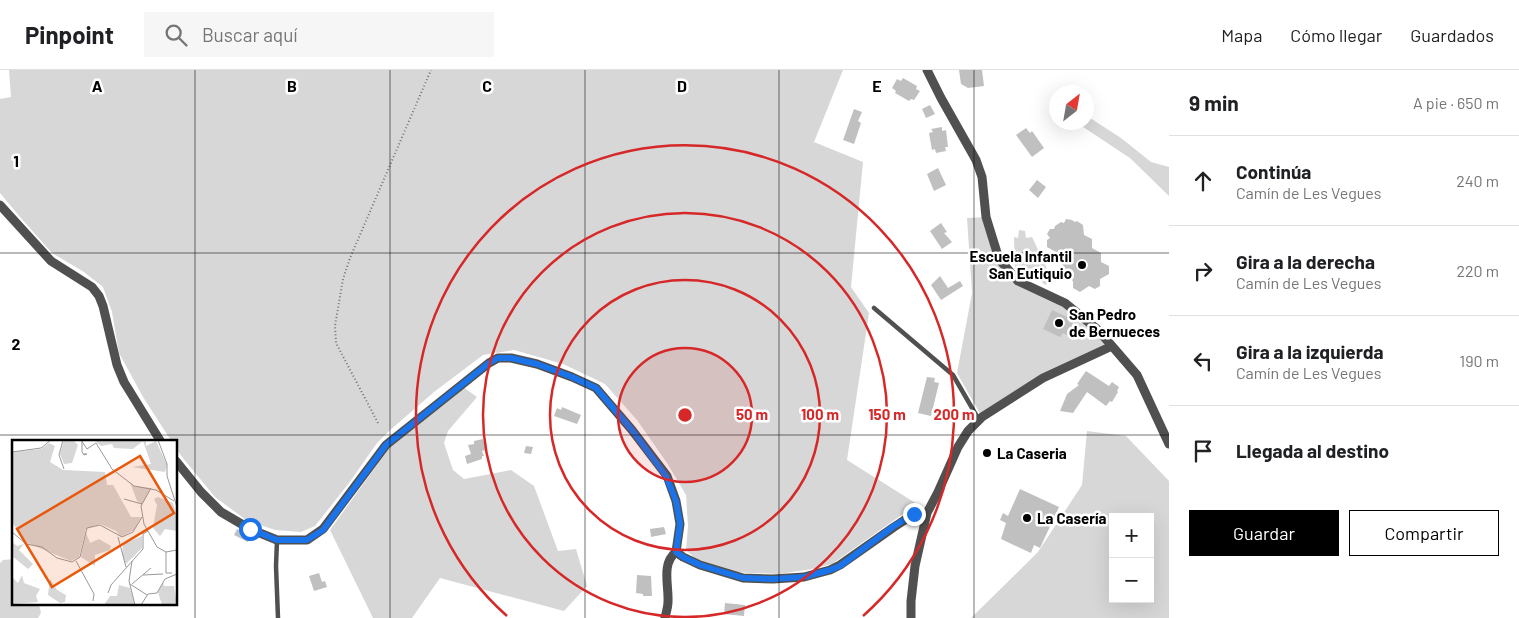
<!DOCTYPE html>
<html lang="es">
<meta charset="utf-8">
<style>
body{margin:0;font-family:Barlow,sans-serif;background:#f6f6f6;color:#202124}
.controls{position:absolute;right:15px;bottom:15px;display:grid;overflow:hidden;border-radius:0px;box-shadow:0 5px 20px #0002}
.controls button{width:45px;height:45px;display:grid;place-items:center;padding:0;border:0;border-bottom:1px solid #e0e0e0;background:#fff;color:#202124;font:25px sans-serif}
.compass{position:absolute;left:1049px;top:15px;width:45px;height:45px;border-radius:50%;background:#fff;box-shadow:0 5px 20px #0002;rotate:31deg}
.stop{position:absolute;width:15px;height:15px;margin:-11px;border:4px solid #1a73e8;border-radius:50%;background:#fff}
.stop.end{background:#1a73e8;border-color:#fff;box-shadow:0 1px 5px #0008}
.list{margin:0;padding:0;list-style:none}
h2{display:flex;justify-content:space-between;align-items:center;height:65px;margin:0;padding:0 20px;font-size:21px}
h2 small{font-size:16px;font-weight:400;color:#757577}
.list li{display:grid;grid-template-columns:32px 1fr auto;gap:15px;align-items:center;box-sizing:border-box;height:90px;padding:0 20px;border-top:1px solid #e0e0e0}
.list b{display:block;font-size:19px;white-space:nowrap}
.list p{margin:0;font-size:16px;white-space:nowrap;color:#757577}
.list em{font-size:16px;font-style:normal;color:#757577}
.actions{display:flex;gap:10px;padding:15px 20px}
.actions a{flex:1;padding:11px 0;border:1px solid #000;border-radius:0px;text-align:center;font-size:18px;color:#000}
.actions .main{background:#000;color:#fff}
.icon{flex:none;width:28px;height:28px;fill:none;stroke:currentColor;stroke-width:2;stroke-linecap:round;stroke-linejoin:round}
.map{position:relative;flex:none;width:1169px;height:548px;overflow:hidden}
header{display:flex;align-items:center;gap:30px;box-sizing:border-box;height:70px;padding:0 25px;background:#fff;border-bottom:1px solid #e0e0e0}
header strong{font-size:24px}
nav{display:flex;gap:28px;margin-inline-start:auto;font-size:18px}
.search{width:350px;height:45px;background:#f6f6f6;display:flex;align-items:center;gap:12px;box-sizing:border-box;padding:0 18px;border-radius:0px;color:#757577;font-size:19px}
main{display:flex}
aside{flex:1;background:#fff}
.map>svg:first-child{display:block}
.green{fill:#d7d7d7;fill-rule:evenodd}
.building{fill:#c0c0c0}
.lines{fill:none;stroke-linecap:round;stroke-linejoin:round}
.path{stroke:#727272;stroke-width:2;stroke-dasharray:1 2.5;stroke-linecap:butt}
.lane{stroke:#505050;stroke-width:4.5}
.street{stroke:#505050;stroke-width:9}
.route{stroke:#1a73e8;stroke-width:6}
.grid{fill:none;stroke:#000;stroke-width:1;stroke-opacity:0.55}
.ring{fill:none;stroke:#d62828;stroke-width:2.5}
.poi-dot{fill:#000;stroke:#fff;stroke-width:2}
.labels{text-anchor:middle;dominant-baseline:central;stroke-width:5;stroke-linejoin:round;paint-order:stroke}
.poi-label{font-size:15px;font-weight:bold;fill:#000;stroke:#fff;text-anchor:start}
.inset-road{fill:none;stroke:#999;stroke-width:1}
.view{fill:#e8590c;fill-opacity:0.15;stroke:#e8590c;stroke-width:2.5}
.inset-edge{fill:none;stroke:#000;stroke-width:2.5}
.grid-label{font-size:16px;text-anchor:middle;font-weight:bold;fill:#000;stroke:#fff;stroke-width:5;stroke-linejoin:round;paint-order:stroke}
.centre{fill:#d62828;stroke:#fff;stroke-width:2.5}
.ring-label{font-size:15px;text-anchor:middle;font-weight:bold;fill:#d62828;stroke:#fff;stroke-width:5;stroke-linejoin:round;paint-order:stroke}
</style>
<header>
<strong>Pinpoint</strong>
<div class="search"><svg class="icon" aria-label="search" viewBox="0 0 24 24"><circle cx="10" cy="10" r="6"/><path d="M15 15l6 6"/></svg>Buscar aquí</div>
<nav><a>Mapa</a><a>Cómo llegar</a><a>Guardados</a></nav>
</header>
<main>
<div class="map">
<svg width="1169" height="548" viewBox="0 0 1169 548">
<rect width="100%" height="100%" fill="#fff"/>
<path class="green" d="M 9,0 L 843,0 L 814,72 L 863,92 L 851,217 L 869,243 L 847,390 L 917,434 L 832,494 L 812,499 L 779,504 L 731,502 L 696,489 L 686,480 L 688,456 L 686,425 L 667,393 L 637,350 L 605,314 L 563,294 L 514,280 L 483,285 L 434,322 L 388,362 L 377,373 L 349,413 L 315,456 L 301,462 L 275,460 L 246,450 L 215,427 L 182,387 L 176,378 L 176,372 L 172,372 L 143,327 L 119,283 L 112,242 L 103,217 L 84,202 L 52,183 L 20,147 L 0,123 L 0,29 L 11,27 Z
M 1087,46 L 1121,68 L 1151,92 L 1169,97 L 1169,126 L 1130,88 L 1077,53 L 1086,52 Z
M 986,147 L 999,189 L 1010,203 L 1050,225 L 1112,276 L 1043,308 L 982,347 L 957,303 L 972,223 L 967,148 Z
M 1019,160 L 1025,161 L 1026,168 L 1032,167 L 1053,211 L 1045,215 L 1036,206 L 1028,204 L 1027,201 L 1015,200 L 1014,167 L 1018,168 Z
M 463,317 L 477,327 L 448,361 L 444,373 L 453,400 L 464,409 L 511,400 L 534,416 L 558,481 L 576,479 L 587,516 L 564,541 L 440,508 L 412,548 L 373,548 L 330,460 L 390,377 Z
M 1087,361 L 1126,366 L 1169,411 L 1169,548 L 971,548 L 1038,482 L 1082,415 ZM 1113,447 L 1150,447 L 1150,529 L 1113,529 Z
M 14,489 L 14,534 L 39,534 L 41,543 L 38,548 L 0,548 L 0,493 L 3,490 Z"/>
<path class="building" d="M 959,0 L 982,0 L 984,16 L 968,18 L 961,14 Z
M 903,8 L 917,16 L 916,19 L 920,21 L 914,30 L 911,29 L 909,31 L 895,23 L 896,21 L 892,18 L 897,9 L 901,11 Z
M 930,35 L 935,44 L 926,48 L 922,39 Z
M 854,39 L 862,42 L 858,51 L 861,53 L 854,74 L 843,70 Z
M 942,57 L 942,61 L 946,60 L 948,77 L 945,77 L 946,81 L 936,83 L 935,79 L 932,80 L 929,63 L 933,62 L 931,59 Z
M 1026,58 L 1030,63 L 1032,61 L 1044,78 L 1032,87 L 1016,65 Z
M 938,98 L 946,115 L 934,121 L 927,104 Z
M 1037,110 L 1046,117 L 1038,128 L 1029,120 Z
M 1066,149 L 1072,150 L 1075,152 L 1077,151 L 1083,155 L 1084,165 L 1092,169 L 1092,178 L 1101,183 L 1101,192 L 1109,196 L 1109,204 L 1100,209 L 1100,216 L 1095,219 L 1089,216 L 1080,222 L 1073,218 L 1073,211 L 1065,207 L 1063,195 L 1056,191 L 1056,182 L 1047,177 L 1047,170 L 1050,168 L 1047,164 L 1050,159 L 1054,159 L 1055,156 L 1061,152 L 1064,153 Z
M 941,153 L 947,162 L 944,163 L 952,172 L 942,179 L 930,161 Z
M 940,206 L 948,218 L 960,211 L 963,216 L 941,230 L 931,215 Z
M 1052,240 L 1074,250 L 1071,257 L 1074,259 L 1071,267 L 1063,263 L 1060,267 L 1043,259 Z
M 1086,301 L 1109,316 L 1112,312 L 1119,317 L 1117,321 L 1118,322 L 1112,332 L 1110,331 L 1106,336 L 1087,322 L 1073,343 L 1060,341 L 1067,324 L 1079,315 L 1077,314 Z
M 927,307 L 935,308 L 934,312 L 939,313 L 931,346 L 918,343 Z
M 562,337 L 581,345 L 577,354 L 554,346 L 557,338 L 561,340 Z
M 483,369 L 486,380 L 482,381 L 484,386 L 482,386 L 482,389 L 467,394 L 465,386 L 471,384 L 468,375 L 474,374 L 474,371 Z
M 526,376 L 533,377 L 531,384 L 524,383 Z
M 1020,419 L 1059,437 L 1040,478 L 1034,475 L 1031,483 L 1001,469 L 1006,453 L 1000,450 L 1003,443 L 1008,446 Z
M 664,457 L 666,464 L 651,467 L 650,459 Z
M 237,459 L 250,466 L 248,472 L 234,465 Z
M 319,503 L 322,512 L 325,511 L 327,517 L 314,521 L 309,506 Z
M 637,505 L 651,506 L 652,526 L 643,526 L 643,524 L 636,523 Z
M 725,533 L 745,535 L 744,546 L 724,544 Z"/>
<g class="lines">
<path class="path" d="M 378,353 L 336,273 L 335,256 L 343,209 L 350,188 L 431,0"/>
<path class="lane" d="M 874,238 L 953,305 L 979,350
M 277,470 L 276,496 L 278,548"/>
<path class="street" d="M 927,0 L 941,28 L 976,90 L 982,107 L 986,147 L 999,189 L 1018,211 L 1065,233 L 1097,259 L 1112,276 L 1137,305 L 1169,374
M 0,135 L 51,191 L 92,217 L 99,226 L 103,236 L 117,295 L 124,312 L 161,372
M 176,391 L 201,422 L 221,442 L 250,459 L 277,470 L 307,470 L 323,459 L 386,375 L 489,293 L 498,288 L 511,288 L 537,294 L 572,307 L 596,318 L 632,360 L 667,406 L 676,431 L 680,454 L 676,482 L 683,487 L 700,495 L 743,508 L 773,509 L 804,507 L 830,500 L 840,495 L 894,457 L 914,444 L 927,443
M 665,548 C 666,543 668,537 668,532 C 669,515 661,494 676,482
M 911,548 L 911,531 L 915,496 L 927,443 L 938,422 L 958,377 L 968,361 L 982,347 L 1043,308 L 1112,276"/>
</g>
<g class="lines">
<path class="route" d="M 250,459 L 277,470 L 307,470 L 323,460 L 386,375 L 489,293 L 498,288 L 511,288 L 537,294 L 572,307 L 596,318 L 632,360 L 666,406 L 676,431 L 680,454 L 676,482 L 683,487 L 700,495 L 743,508 L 773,509 L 804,507 L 830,500 L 840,496 L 894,456 L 914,444"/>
</g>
<path class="grid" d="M 195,0 L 195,548M 390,0 L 390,548M 585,0 L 585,548M 779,0 L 779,548M 974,0 L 974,548M 0,183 L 1169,183M 0,365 L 1169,365"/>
<circle cx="685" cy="345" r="67" fill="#d62828" fill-opacity=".12"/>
<g class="ring">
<circle cx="685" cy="345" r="67"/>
<circle cx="685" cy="345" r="135"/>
<circle cx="685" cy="345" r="202"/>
<path d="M507 546A269 269 0 1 1 863 546"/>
</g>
<g class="poi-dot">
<circle cx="1082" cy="195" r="5"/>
<circle cx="1059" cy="253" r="5"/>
<circle cx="987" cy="383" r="5"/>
<circle cx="1027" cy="448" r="5"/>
</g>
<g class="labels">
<g class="poi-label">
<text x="1072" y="186" text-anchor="end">Escuela Infantil<tspan x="1072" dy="17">San Eutiquio</tspan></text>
<text x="1069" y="244">San Pedro<tspan x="1069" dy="17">de Bernueces</tspan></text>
<text x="997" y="383">La Caseria</text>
<text x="1037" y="448">La Casería</text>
</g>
</g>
<g transform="translate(12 370)">
<rect width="165" height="165" fill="#fff"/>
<path d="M 52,0 L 61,0 L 66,5 L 60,23 L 52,24 L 48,14 ZM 134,0 L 134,6 L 144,1 L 155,25 L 153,32 L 120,27 L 139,24 L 131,1 L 121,9 L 102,8 L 100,4 L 89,6 L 83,1 ZM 37,3 L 43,6 L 38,22 L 51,30 L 93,32 L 95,45 L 101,45 L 119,77 L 129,77 L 122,90 L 109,97 L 104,91 L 88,84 L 74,89 L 67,117 L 59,121 L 13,102 L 0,82 L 0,15 L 1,12 L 29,9 ZM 118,42 L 122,46 L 139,48 L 130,64 L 125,61 ZM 146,57 L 161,63 L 165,78 L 165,91 L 153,89 L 148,96 L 141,88 L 145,65 L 142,59 ZM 74,93 L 78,103 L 87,99 L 99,106 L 98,110 L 83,115 L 83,126 L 69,117 ZM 130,96 L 130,108 L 114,124 L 110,114 L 111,104 ZM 0,102 L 5,106 L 12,104 L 7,110 L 21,124 L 16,129 L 0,116 ZM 10,135 L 12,143 L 28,149 L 24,156 L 26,162 L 0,164 L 0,137 L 6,143 ZM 38,139 L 45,150 L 54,155 L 53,162 L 48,163 L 36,155 ZM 151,142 L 152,146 L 162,146 L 165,165 L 150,165 L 146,152 ZM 107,145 L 118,148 L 123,165 L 92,165 L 98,156 L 105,156 Z" fill="#d7d7d7"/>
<path class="inset-road" d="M 51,0 L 47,15 L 52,29M 69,0 L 75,9 L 84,3 L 100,29 L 122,46 L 144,50 L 162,61M 146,0 L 155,24 L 155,36 L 165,67M 70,1 L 70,12 L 72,15 L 75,14 L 71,14M 0,12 L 29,8 L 39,0M 139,48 L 129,66 L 132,84 L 145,107 L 154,112 L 165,110M 112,59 L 130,64M 0,92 L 14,104 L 30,107 L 45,118 L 60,122 L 68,117 L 75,88 L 88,85 L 110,97 L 121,92 L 130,77M 106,97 L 114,127M 154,112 L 154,133 L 160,133M 64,121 L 82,154 L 81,161M 120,121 L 117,141 L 123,165M 131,135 L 151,134M 118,144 L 135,155M 120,144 L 139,128M 96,153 L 99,145 L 131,109 L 131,94 L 136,91M 129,165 L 136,154 L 145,153 L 153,139 L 165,134"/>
<path class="view" d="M 128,16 L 162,73 L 40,147 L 5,89 Z"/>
<rect width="165" height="165" class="inset-edge"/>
</g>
<g class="grid-label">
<text x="97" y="22">A</text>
<text x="292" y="22">B</text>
<text x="487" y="22">C</text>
<text x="682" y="22">D</text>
<text x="877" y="22">E</text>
<text x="16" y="97">1</text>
<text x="16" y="280">2</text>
</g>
<circle cx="685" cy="345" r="8" class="centre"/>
<g class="ring-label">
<text x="752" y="350">50 m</text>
<text x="820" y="350">100 m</text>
<text x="887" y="350">150 m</text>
<text x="954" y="350">200 m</text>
</g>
</svg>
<div class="controls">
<button>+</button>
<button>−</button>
</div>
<svg class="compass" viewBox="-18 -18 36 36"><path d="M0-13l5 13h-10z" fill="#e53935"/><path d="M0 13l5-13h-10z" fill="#757577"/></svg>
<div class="stop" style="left:250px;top:459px"></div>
<div class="stop end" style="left:914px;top:444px"></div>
</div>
<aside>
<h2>9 min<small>A pie · 650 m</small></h2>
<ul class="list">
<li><svg class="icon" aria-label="ahead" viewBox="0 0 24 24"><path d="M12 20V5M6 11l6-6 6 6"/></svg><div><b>Continúa</b><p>Camín de Les Vegues</p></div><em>240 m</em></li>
<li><svg class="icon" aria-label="right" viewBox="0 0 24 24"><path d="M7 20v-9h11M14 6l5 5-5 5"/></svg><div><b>Gira a la derecha</b><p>Camín de Les Vegues</p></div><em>220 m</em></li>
<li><svg class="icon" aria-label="left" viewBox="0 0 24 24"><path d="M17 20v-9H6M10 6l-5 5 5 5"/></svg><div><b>Gira a la izquierda</b><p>Camín de Les Vegues</p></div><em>190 m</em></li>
<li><svg class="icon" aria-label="arrive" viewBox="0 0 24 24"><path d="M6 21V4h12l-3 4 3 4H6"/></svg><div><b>Llegada al destino</b></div></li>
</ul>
<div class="actions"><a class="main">Guardar</a><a>Compartir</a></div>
</aside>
</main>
